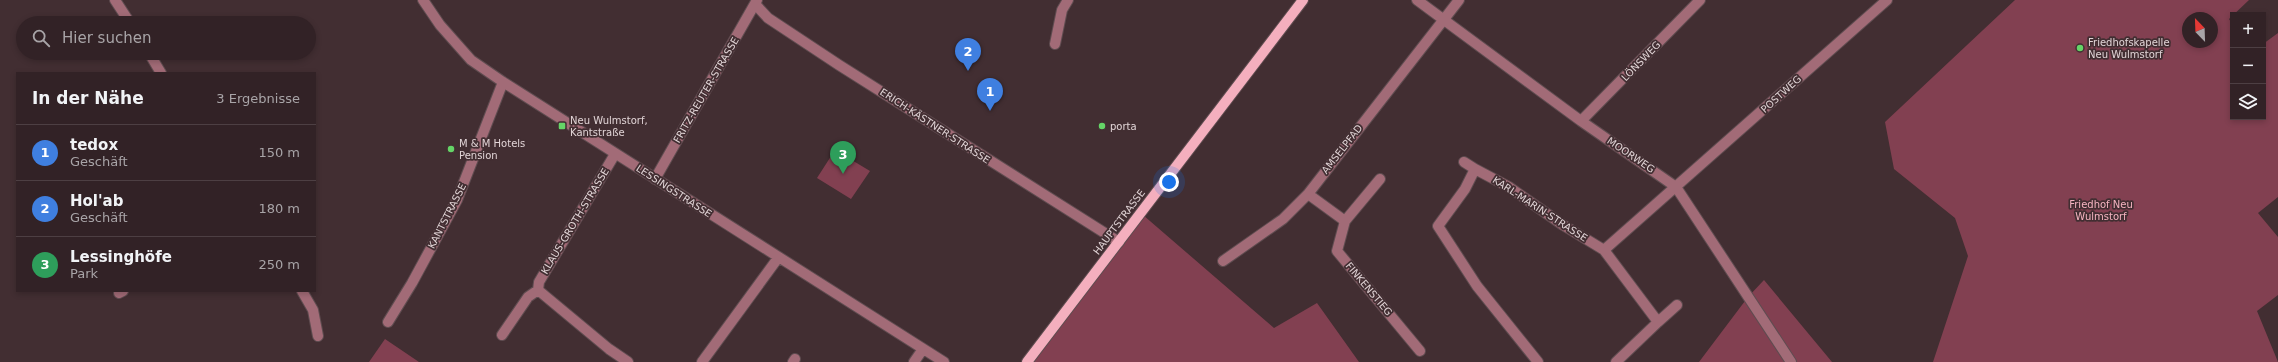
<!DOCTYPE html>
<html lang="de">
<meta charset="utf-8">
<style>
body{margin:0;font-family:"DejaVu Sans",sans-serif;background:#3d2f32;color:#f1f3f6}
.controls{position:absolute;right:12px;top:12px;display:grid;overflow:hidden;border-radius:0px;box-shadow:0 2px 6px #0003}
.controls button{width:36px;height:36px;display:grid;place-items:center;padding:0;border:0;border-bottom:1px solid #4d3f43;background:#322226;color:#f1f3f6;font:20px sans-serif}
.compass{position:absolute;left:2182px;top:12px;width:36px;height:36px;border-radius:50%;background:#322226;box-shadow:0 2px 6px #0003;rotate:337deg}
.you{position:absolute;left:1169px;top:182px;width:14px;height:14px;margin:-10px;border:3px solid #fff;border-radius:50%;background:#1a73e8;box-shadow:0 0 0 6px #1a73e833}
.badge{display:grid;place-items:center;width:26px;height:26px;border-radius:50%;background:#b45309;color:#fff;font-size:13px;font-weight:700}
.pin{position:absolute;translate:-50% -33px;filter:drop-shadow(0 1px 2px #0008)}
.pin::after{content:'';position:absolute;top:21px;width:14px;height:12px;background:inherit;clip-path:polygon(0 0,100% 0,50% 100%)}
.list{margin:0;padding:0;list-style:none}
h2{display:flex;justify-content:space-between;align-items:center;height:52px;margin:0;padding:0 16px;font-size:17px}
h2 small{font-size:13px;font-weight:400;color:#a8a4a7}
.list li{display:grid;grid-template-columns:26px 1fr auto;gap:12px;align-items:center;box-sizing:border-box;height:56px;padding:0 16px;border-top:1px solid #4d3f43}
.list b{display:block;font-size:15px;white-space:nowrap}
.list p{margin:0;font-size:13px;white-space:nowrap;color:#a8a4a7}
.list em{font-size:13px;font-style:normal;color:#a8a4a7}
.icon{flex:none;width:22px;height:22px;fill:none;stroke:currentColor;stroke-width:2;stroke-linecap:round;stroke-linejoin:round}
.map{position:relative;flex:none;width:2278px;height:362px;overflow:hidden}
.search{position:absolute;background:#322226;box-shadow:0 2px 6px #0003;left:16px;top:16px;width:300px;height:44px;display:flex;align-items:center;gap:10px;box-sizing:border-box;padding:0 14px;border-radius:22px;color:#a8a4a7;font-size:15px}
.panel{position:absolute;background:#322226;box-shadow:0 2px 6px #0003;left:16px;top:72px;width:300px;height:220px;border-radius:0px}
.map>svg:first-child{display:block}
.green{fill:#824051;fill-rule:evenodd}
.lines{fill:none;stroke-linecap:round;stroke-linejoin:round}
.minor-casing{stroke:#5f4c50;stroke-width:12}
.major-casing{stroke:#5f4c50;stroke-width:12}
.minor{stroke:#a26b77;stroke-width:10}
.major{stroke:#f4afbe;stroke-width:10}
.poi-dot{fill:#65d467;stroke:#422e32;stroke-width:1.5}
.labels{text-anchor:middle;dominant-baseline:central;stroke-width:3.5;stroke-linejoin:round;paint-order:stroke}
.poi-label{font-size:10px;fill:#e1d4d6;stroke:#422e32;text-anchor:start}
.street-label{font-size:10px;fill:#e1d4d6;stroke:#422e32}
.park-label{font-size:10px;fill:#f6b4c1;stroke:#422e32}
</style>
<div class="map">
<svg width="2278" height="362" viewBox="0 0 2278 362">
<rect width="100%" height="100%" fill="#422e32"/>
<path class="green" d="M 2015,0 L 2249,0 L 2229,19 L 2233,25 L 2233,117 L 2263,117 L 2263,44 L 2278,33 L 2278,197 L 2258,213 L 2278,237 L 2278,295 L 2257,311 L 2278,362 L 1933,362 L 1968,256 L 1955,218 L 1894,169 L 1885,122 ZM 2188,18 L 2212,18 L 2212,42 L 2188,42 Z
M 835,150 L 870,171 L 851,199 L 817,178 Z
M 1143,215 L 1274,328 L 1317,303 L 1359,362 L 1033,362 Z
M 1764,280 L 1832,362 L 1699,362 L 1748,297 Z
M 385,339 L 419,362 L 369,362 Z"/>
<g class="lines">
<g class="minor-casing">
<path id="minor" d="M 115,0 L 130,23
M 423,0 L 440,25 L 471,60 L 503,82 C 649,176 797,268 944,362
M 1417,0 L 1581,121 L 1676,187 L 1791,362
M 755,4 L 768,18 L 839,65 L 1119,242
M 1055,44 L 1062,10 L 1068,0
M 149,53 L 161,73
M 1581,121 L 1700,0
M 1464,162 L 1475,169
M 655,179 L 757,0
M 1308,194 L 1345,221 L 1337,251 L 1420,351
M 1345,221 L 1380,179
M 1604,250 L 1887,0
M 1223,261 L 1283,219 L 1308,194 L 1459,0
M 538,290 L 609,349 L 628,362
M 302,291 L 313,310 L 318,336
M 119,293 L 123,291
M 388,322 L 412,283 L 457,200 L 503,82
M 1658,322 L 1677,305
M 502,335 L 528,297 L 538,290 L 539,282 L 615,154
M 702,362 L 778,258
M 793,362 L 795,359
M 914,362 L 923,349
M 1538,362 L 1477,286 L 1438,226 L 1465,189 L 1475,169 L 1509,187 L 1563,225 L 1604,250 L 1658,322 L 1616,362"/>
</g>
<g class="major-casing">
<path id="major" d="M 1027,362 L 1303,0"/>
</g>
<use href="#minor" class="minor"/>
<use href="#major" class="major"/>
</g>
<g class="poi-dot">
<circle cx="2080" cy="48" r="4"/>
<rect x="558" y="122" width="8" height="8" rx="2"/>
<circle cx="1102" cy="126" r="4"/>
<circle cx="451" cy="149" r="4"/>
</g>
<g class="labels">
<g class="poi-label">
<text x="2088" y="42">Friedhofskapelle<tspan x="2088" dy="12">Neu Wulmstorf</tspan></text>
<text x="570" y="120">Neu Wulmstorf,<tspan x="570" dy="12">Kantstraße</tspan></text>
<text x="1110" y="126">porta</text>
<text x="459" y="143">M &amp; M Hotels<tspan x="459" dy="12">Pension</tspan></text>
</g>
<g class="street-label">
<text transform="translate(1641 61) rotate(-46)">LÖNSWEG</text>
<text transform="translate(706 90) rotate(-60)">FRITZ-REUTER-STRASSE</text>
<text transform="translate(1781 94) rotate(-42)">POSTWEG</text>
<text transform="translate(935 126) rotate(33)">ERICH-KÄSTNER-STRASSE</text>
<text transform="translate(1342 149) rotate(-52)">AMSELPFAD</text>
<text transform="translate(1631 155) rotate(34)">MOORWEG</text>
<text transform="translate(674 191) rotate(33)">LESSINGSTRASSE</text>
<text transform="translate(1540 209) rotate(33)">KARL-MARIN-STRASSE</text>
<text transform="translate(447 216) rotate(-63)">KANTSTRASSE</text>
<text transform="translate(575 221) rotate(-59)">KLAUS-GROTH-STRASSE</text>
<text transform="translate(1119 222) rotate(-53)">HAUPTSTRASSE</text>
<text transform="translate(1369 289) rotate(50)">FINKENSTIEG</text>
</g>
<g class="park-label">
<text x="2101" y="204">Friedhof Neu<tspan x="2101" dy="12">Wulmstorf</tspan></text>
</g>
</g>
</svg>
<div class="controls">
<button>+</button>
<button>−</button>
<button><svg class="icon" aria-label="layers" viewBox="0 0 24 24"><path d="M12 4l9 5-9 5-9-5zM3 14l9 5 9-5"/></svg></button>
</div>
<svg class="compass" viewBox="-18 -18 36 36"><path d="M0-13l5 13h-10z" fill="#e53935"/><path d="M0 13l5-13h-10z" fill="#a8a4a7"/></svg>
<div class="you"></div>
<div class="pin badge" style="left:990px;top:111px;background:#3f7fe0">1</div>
<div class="pin badge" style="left:968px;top:71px;background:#3f7fe0">2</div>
<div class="pin badge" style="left:843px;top:174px;background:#2e9e5b">3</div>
<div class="search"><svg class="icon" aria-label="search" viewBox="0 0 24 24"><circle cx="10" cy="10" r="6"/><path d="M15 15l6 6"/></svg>Hier suchen</div>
<section class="panel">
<h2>In der Nähe<small>3 Ergebnisse</small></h2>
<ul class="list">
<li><span class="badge" style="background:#3f7fe0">1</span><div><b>tedox</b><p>Geschäft</p></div><em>150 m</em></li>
<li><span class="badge" style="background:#3f7fe0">2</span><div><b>Hol'ab</b><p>Geschäft</p></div><em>180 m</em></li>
<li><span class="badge" style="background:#2e9e5b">3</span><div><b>Lessinghöfe</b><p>Park</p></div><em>250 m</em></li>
</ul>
</section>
</div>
